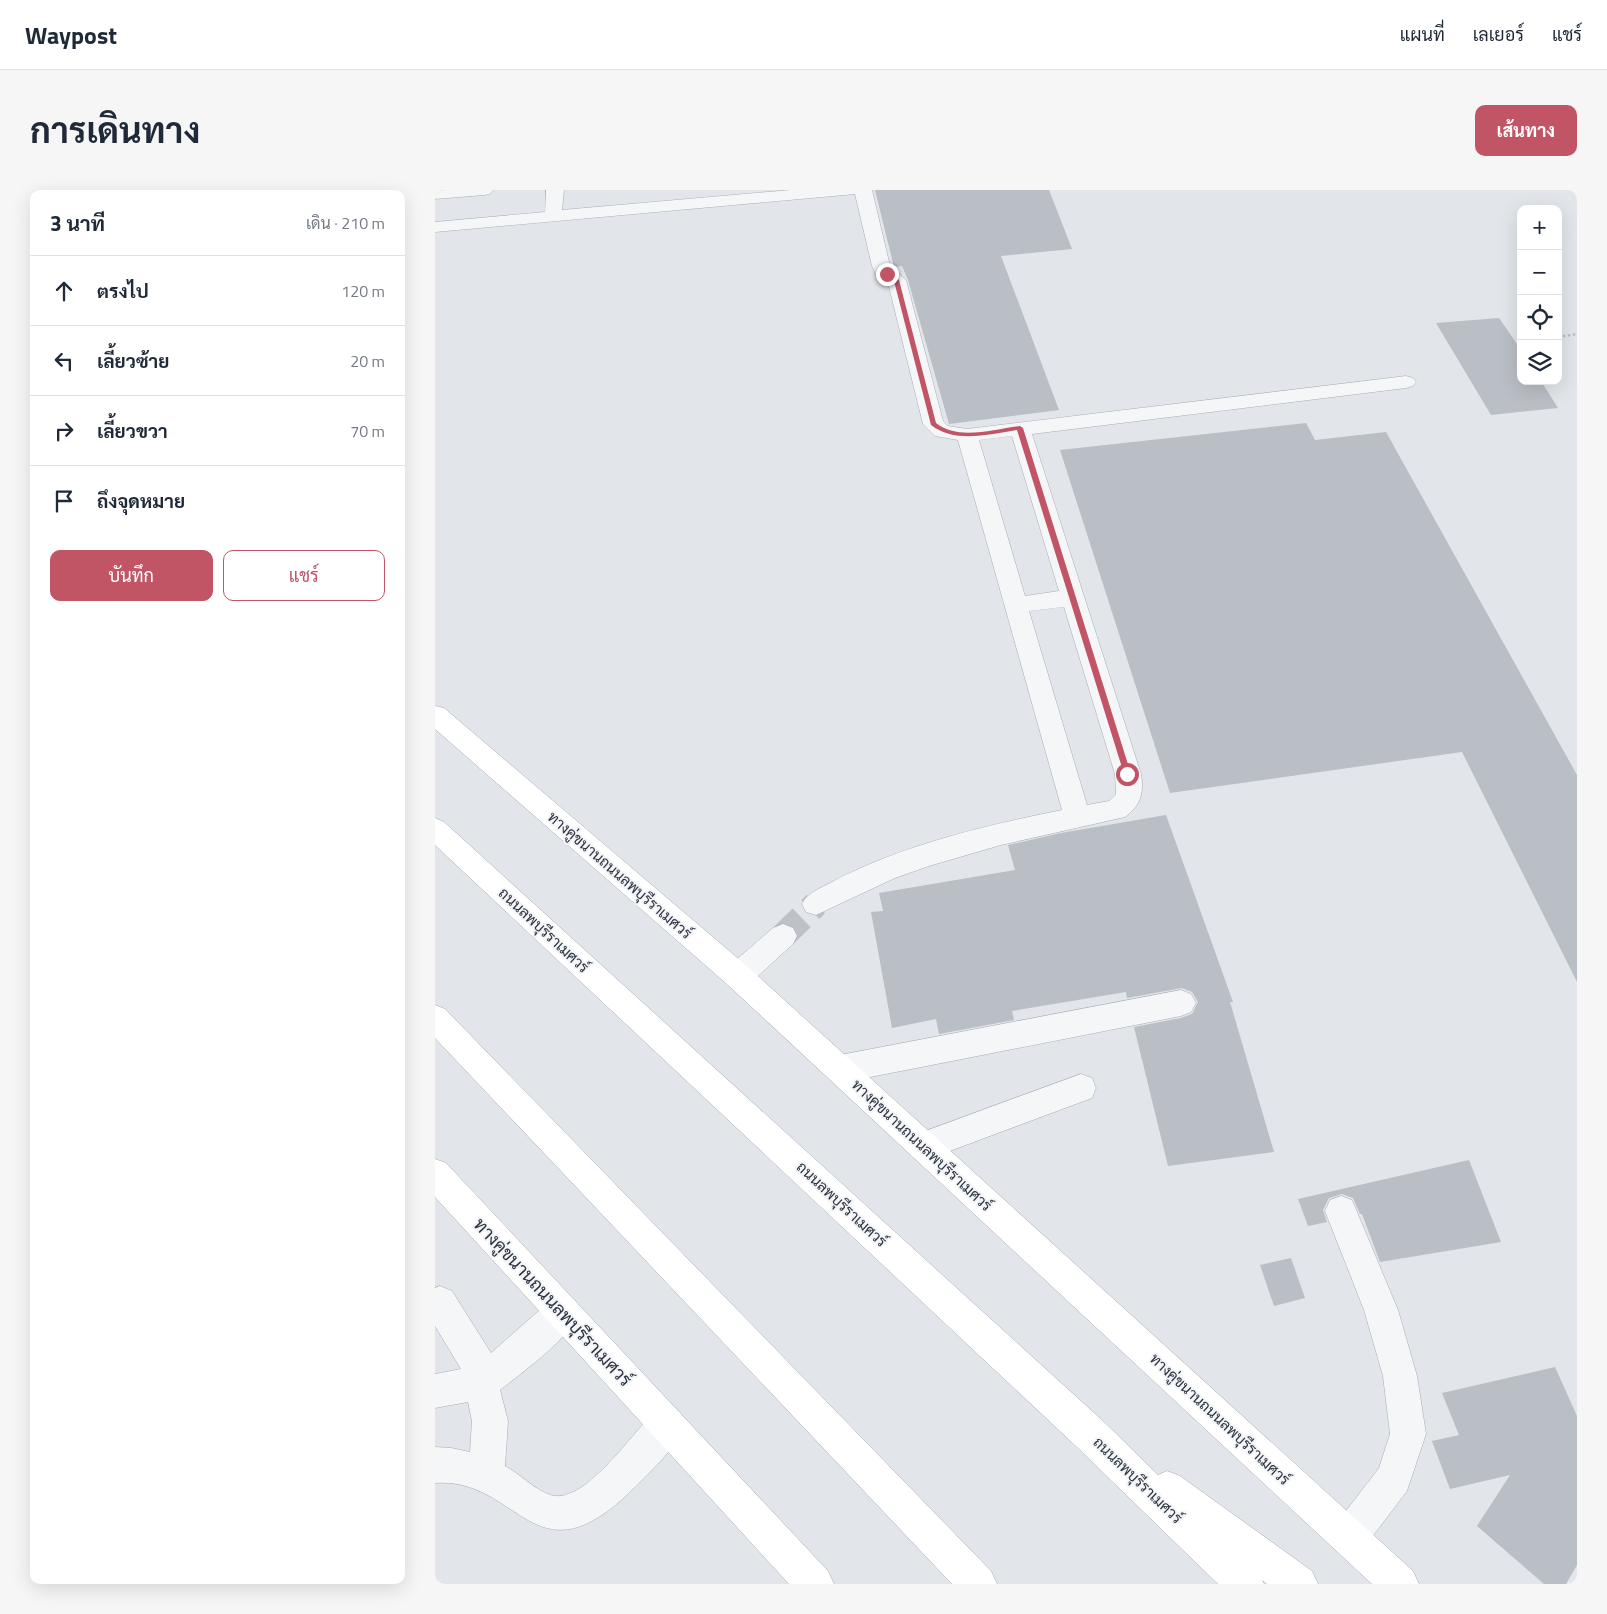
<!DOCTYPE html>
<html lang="th">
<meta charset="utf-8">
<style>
body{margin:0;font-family:"Titillium Web",Sarabun,sans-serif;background:#f6f6f7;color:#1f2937}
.controls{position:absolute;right:15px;top:15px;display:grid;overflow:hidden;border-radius:10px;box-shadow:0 5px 20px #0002}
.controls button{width:45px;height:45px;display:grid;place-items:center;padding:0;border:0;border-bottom:1px solid #e0e1e3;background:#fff;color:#1f2937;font:25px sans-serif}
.stop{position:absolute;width:15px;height:15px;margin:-11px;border:4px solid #c15566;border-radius:50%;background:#fff}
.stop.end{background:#c15566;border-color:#fff;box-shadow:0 1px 5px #0008}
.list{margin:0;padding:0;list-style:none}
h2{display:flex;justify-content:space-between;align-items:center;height:65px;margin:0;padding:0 20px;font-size:21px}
h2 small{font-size:16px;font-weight:400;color:#747a83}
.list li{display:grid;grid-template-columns:32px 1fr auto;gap:15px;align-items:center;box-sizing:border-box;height:70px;padding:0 20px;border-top:1px solid #e0e1e3}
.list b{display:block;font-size:19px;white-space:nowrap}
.list em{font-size:16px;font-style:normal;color:#747a83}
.actions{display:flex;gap:10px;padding:15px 20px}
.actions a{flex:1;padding:11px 0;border:1px solid #c15566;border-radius:10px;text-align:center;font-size:18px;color:#c15566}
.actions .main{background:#c15566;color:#fff}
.icon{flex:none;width:28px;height:28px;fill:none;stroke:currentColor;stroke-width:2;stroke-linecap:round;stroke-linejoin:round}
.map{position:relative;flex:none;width:1142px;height:1394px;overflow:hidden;border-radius:10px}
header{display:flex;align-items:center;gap:30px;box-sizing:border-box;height:70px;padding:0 25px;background:#fff;border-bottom:1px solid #e0e1e3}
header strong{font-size:24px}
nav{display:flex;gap:28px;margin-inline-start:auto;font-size:18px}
.intro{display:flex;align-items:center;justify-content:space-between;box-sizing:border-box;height:120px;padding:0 30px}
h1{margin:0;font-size:35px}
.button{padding:12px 22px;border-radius:10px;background:#c15566;color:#fff;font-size:18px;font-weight:700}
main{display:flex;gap:30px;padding:0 30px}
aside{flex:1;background:#fff;border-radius:10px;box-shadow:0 5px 20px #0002}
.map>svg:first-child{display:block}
.building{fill:#babec5}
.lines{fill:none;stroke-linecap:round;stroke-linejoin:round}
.minor-tunnel{stroke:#bec1c7;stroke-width:26;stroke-dasharray:26 12;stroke-linecap:butt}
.minor-casing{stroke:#a8acb3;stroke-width:1}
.major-casing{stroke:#a3aab4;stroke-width:1}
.path{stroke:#bdbfc4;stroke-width:2.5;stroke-dasharray:2.5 2.5;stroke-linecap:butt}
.minor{fill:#f5f6f8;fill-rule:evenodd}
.major{fill:#fff;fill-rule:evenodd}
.route{fill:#c15566}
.labels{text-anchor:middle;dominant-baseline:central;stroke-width:4;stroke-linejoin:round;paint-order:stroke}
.street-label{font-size:15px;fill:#2c333f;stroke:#f2f4f7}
.near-street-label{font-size:18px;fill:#2c333f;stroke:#f2f4f7}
</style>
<header>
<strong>Waypost</strong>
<nav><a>แผนที่</a><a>เลเยอร์</a><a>แชร์</a></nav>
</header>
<div class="intro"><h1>การเดินทาง</h1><a class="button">เส้นทาง</a></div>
<main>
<aside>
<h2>3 นาที<small>เดิน · 210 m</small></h2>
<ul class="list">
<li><svg class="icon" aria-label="ahead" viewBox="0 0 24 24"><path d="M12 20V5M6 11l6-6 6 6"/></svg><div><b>ตรงไป</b></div><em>120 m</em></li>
<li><svg class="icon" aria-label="left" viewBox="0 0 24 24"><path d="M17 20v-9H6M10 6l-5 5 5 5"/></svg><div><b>เลี้ยวซ้าย</b></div><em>20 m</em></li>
<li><svg class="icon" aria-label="right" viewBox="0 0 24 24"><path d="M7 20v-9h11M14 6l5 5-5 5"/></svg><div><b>เลี้ยวขวา</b></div><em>70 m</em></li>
<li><svg class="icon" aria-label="arrive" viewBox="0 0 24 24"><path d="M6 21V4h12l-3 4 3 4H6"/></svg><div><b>ถึงจุดหมาย</b></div></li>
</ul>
<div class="actions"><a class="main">บันทึก</a><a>แชร์</a></div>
</aside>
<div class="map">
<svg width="1142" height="1394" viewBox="0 0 1142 1394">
<rect width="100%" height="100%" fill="#e2e5e9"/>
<path class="building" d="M 440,0 L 614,0 L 637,59 L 566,66 L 624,220 L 514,234 L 473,90 L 467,76 L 459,77 Z
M 1064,128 L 1086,160 L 1086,191 L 1106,191 L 1123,218 L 1056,225 L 1001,133 Z
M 871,233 L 880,250 L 951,242 L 1142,585 L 1142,792 L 1027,562 L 735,603 L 625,260 Z
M 731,625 L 798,812 L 795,812 L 839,962 L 733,976 L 699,837 L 746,828 L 757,824 L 763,812 L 757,802 L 747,798 L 692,808 L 691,802 L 577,821 L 579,830 L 504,844 L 501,829 L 457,838 L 436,722 L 448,721 L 444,703 L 580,680 L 573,655 L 626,643 Z
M 1034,970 L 1066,1052 L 945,1072 L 927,1024 L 925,1024 L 918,1008 L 907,1004 L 894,1008 L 888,1020 L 892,1032 L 873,1036 L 863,1009 Z
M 856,1068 L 870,1108 L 839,1116 L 825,1075 Z
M 1120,1177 L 1142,1226 L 1142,1375 L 1131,1394 L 1109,1394 L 1042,1336 L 1075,1285 L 1015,1299 L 997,1251 L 1024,1245 L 1007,1203 Z"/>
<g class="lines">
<path class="minor-tunnel" d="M 348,746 L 381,714"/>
<g class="minor-casing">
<path id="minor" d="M 0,0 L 58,0 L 55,4 L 49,5 L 0,9 Z
M 111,0 L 129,0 L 127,20 L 356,0 L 437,0 L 455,76 L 471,90 L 508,231 L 513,236 L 532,239 L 971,186 L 978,188 L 981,192 L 978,196 L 971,198 L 597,244 L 706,584 C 709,603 706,615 690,627 L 566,655 L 494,676 L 460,688 L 381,725 L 371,722 L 367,714 C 373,702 386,698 397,692 C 467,655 549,636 627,620 L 523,250 L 500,246 L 488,234 L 453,93 L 441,85 L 437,76 L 420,4 L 0,42 L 0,32 L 110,22 ZM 577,246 L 624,401 L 590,406 L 544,250 ZM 629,417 L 680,584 L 681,604 L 674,611 L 652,615 L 594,421 Z
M 348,734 L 358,738 L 362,746 L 358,754 L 313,795 L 303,798 L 293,795 L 289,786 L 293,777 L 338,738 Z
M 746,800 L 756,804 L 761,813 L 756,822 L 746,826 L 405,893 L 394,889 L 390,879 L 394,869 L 405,865 Z
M 646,884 L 657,888 L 661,898 L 657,908 L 488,971 L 477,966 L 472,956 L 477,946 Z
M 906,1006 L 917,1010 L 963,1120 L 982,1186 L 991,1244 L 972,1301 L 927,1360 L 914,1366 L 901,1360 L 895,1347 L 901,1334 L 944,1278 L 955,1244 L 948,1186 L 929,1120 L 890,1021 L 895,1010 Z
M 5,1096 L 17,1101 L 56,1163 L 116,1110 L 128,1105 L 140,1110 L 145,1122 C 134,1149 89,1181 65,1200 L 73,1231 L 70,1276 C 85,1284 99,1299 115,1305 C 149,1316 196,1244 218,1224 C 222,1221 227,1219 232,1217 L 245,1222 L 250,1235 C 239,1261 214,1283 194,1303 C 98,1394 84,1287 0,1293 L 0,1257 L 16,1258 L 35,1262 L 37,1231 L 33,1212 L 0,1218 L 0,1184 L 26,1179 L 0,1136 L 0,1098 Z"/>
</g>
<g class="major-casing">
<path id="major" d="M 0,516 L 9,518 L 313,777 L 978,1381 L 984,1394 L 937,1394 L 293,795 L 0,539 Z
M 0,628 L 9,632 L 669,1232 L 723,1285 L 732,1281 L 745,1286 L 877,1381 L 883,1394 L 832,1394 L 827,1390 L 829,1394 L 783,1394 L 643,1258 L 0,655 Z
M 0,815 L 10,819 L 556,1381 L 562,1394 L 517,1394 L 0,848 Z
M 0,969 L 11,973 L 393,1381 L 399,1394 L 354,1394 L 0,1007 Z"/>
</g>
<path class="path" d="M 1123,147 L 1142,144"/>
<use href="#minor" class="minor"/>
<use href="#major" class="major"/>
</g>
<path class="route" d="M 450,82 L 453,82 L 464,90 L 501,233 C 523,251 559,239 585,236 L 588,238 L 696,584 L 695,586 L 692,587 L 689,584 L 582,240 C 555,244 520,254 496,235 L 459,91 L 450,85 Z"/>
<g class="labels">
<g class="street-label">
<text transform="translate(185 685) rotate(41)">ทางคู่ขนานถนนลพบุรีราเมศวร์</text>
<text transform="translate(109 740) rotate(43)">ถนนลพบุรีราเมศวร์</text>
<text transform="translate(487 955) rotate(43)">ทางคู่ขนานถนนลพบุรีราเมศวร์</text>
<text transform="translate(407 1014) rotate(43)">ถนนลพบุรีราเมศวร์</text>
<text transform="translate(785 1229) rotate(43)">ทางคู่ขนานถนนลพบุรีราเมศวร์</text>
<text transform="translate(703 1290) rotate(44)">ถนนลพบุรีราเมศวร์</text>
</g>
<g class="near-street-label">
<text transform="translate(118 1112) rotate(47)">ทางคู่ขนานถนนลพบุรีราเมศวร์</text>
</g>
</g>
</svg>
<div class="controls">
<button>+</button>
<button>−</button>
<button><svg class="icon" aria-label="locate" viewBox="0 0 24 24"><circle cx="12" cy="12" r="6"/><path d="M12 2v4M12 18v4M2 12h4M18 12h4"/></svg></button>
<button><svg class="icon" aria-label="layers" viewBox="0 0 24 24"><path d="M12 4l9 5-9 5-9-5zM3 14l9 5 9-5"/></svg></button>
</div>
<div class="stop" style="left:692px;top:584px"></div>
<div class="stop end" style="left:452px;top:84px"></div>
</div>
</main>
